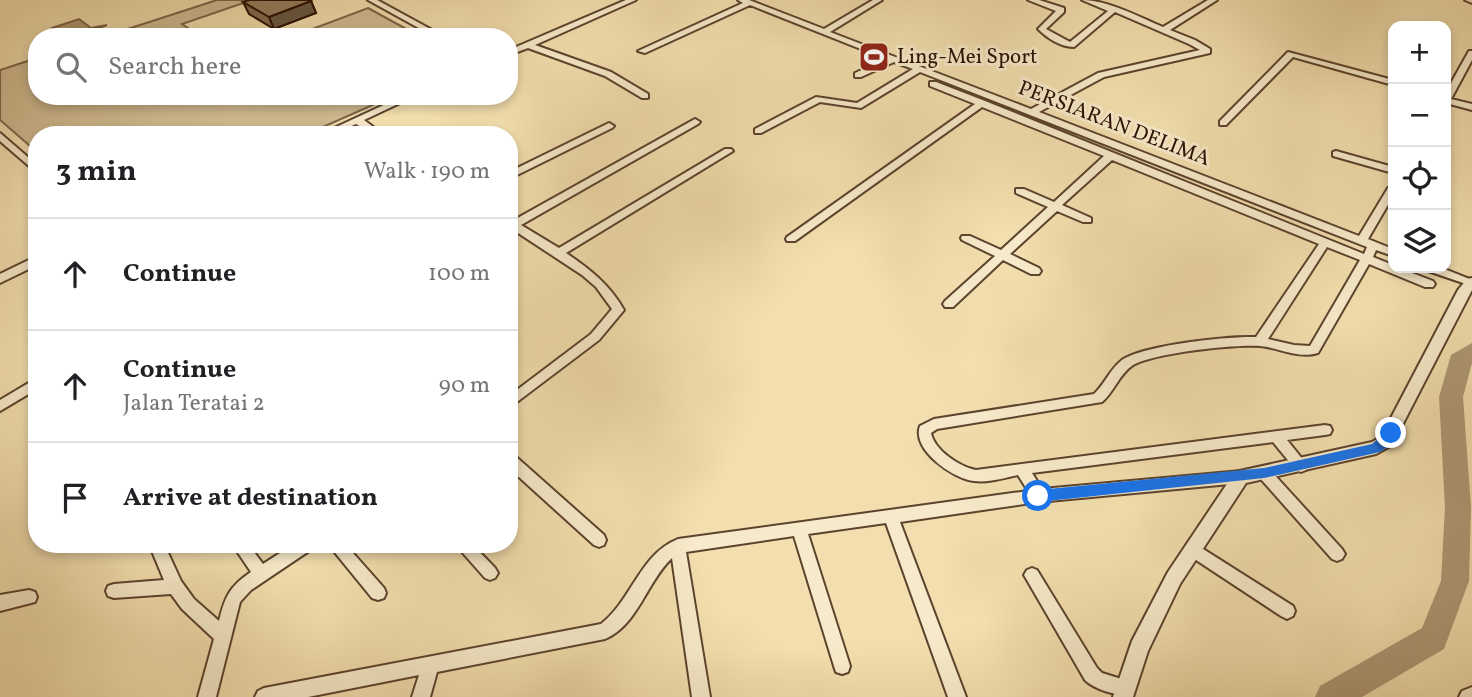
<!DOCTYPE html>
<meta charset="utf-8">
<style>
body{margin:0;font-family:Vollkorn,serif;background:#f6f6f6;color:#202124}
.controls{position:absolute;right:21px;top:21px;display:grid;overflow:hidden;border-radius:14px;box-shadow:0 4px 10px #0003}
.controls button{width:63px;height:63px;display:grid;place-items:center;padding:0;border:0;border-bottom:2px solid #e0e0e0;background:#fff;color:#202124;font:35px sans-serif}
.stop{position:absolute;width:21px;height:21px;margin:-16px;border:5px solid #1a73e8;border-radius:50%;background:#fff}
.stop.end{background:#1a73e8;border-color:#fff;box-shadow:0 2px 7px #0008}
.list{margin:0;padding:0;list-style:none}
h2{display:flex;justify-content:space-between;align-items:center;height:91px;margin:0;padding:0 28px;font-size:30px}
h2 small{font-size:23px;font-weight:400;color:#757577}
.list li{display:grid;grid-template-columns:46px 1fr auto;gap:21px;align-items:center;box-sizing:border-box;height:112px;padding:0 28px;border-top:2px solid #e0e0e0}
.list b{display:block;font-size:26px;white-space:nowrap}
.list p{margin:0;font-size:23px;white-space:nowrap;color:#757577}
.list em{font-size:23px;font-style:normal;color:#757577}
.icon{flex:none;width:38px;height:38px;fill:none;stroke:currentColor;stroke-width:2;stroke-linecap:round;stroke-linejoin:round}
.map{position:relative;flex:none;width:1472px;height:697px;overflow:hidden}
.search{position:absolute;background:#fff;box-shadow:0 4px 10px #0003;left:28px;top:28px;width:490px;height:77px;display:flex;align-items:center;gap:18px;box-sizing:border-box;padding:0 24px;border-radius:28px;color:#757577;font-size:26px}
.panel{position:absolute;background:#fff;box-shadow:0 4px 10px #0003;left:28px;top:126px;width:490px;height:427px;border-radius:28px}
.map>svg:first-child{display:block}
.green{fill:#d0bb91;stroke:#7d654a;stroke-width:2}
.water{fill:#ae9874;stroke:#796146;stroke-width:2}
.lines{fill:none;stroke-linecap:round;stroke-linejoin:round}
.river{fill:#ae9874;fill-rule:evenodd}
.minor-casing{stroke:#5c432d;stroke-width:4}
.tertiary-casing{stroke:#5c432d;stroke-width:4}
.minor{fill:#f7eaca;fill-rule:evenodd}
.tertiary{fill:#f7eaca;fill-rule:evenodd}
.wall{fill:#7e6a4e;stroke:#2a0f02;stroke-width:2}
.shaded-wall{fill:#665640;stroke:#2a0f02;stroke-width:2}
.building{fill:#927b5b;stroke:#2a0f02;stroke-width:2}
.route{fill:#1a73e8}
.labels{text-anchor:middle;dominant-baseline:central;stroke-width:6;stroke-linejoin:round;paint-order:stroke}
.far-poi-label{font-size:21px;fill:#2a0f02;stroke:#f7eaca;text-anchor:start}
.far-street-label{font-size:21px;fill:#2a0f02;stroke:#f7eaca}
</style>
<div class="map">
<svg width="1472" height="697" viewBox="0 0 1472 697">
<rect width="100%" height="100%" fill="#f2deae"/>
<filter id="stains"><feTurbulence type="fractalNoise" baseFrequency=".00286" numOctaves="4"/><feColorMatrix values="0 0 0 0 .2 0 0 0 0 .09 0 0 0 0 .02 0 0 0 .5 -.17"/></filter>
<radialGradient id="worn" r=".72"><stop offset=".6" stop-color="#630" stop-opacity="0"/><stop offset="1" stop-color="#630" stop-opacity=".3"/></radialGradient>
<path class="green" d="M 217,0 L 252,0 L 182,24 L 201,37 L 103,37 Z
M 368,8 L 421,37 L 291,37 Z
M 37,58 L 37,96 L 393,96 L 305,135 L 37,135 L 37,152 L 0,120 L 0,70 Z"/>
<path class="water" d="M 79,19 L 91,28 L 107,25 L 86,33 L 85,37 L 56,37 L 58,34 L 52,28 Z"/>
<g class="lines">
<path class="river" d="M 1472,343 L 1472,363 L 1463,397 L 1471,507 L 1469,581 L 1444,649 L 1362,697 L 1315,697 L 1320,686 L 1422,628 L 1441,581 L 1445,507 L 1439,397 L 1451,355 Z"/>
<g class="minor-casing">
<path id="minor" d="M 368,0 L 377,0 L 445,37 L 435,37 Z
M 626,0 L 636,0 L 535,45 L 611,72 L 648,94 L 648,98 L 642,98 L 605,76 L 528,48 L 509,55 L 509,50 Z
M 738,0 L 749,0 L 824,29 L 873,0 L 882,0 L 830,32 L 1031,109 L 1098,73 L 1200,50 L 1189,44 L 1115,12 L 1074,47 C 1061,47 1047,38 1038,29 L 1056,11 L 1028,0 L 1039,0 L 1064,8 L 1064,12 L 1046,29 L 1070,42 L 1108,11 L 1082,0 C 1108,0 1139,17 1163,27 L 1208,0 L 1217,0 L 1170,30 L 1195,40 L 1210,49 L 1210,53 L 1104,77 L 1039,112 L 1359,236 L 1388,188 L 1393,185 L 1393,196 L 1368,239 L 1393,249 L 1393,256 L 1376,250 L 1373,257 L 1393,265 L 1393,268 L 1399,268 L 1433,281 L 1435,284 L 1433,287 L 1425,287 L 1369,264 L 1318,353 C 1298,359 1280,348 1260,346 C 1235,344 1154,353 1133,365 C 1119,374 1114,392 1102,402 L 937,429 L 931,433 C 934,450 960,467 976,470 L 1325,425 L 1330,426 L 1332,430 L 1330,434 L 1325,435 L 1287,440 L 1308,466 L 1306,470 L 1301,472 L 1296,470 L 1273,442 L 1032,473 L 1042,489 L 1241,471 L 1246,473 L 1248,477 L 1246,481 L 1241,483 L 1038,502 L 900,522 L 966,697 L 948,697 L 886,523 L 808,534 L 850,666 L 848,672 L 842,674 L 836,672 L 834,666 L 794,536 L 686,552 L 710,697 L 692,697 L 672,558 C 647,581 638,625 605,639 L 437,672 L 430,697 L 412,697 L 419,675 L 308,697 L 255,697 L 258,691 L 264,688 L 601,624 C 632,600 640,554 678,539 L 1028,491 L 1018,475 C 1004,478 988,483 974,481 C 953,479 911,449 920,426 L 934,419 L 1094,394 C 1105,384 1110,369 1122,360 C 1144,345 1228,336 1256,337 L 1319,244 L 1112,160 L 1062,205 L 1091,218 L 1091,222 L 1083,222 L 1057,211 L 1010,254 L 1039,268 L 1041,271 L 1039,274 L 1031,274 L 1003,260 L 953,307 L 945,307 L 943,304 L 945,301 L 995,256 L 962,240 L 961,238 L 962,236 L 970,236 L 1001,250 L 1048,207 L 1016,193 L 1016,189 L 1024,189 L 1054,202 L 1104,156 L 982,107 L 795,241 L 787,241 L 786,239 L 787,237 L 975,104 L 930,86 L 930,82 L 936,82 L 985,101 L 1364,254 L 1367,247 L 920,72 L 861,108 L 820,102 L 761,133 L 755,133 L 755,129 L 816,97 L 857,103 L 913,69 L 894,62 L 861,77 L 855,77 L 855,73 L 886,59 L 750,5 L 645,53 L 638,51 L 743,3 ZM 1327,247 L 1360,260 L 1310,346 L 1294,345 L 1268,339 Z
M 1465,0 L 1472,0 L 1472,3 Z
M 1469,51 L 1472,51 L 1472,60 L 1451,99 L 1472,104 L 1472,110 L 1446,103 L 1446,92 Z
M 1288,52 L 1393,80 L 1393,85 L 1293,57 L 1226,125 L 1220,125 L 1220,121 Z
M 403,96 L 415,96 L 364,120 L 384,135 L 373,135 L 356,124 L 331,135 L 319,135 Z
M 695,119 L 700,122 L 698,124 L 521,225 L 559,248 L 725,149 L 731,149 L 733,151 L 566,253 C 590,269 610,285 624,310 L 599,340 L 509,408 L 509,396 L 591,334 L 612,309 L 596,287 L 582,275 L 509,227 L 509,219 L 514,220 Z
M 609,123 L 614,126 L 612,128 L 509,179 L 509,172 Z
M 0,133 L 37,165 L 37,173 L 0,141 Z
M 1336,151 L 1393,167 L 1393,173 L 1333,156 L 1333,152 Z
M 37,256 L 37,265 L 0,283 L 0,274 Z
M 1426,268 L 1442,268 L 1472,280 L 1472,286 L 1428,271 Z
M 37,378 L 37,389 L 0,411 L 0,400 Z
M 509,453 L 514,455 L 604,535 L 606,540 L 604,545 L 599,547 L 594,545 L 509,468 Z
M 1264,467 L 1269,469 L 1342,549 L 1345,554 L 1342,559 L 1337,561 L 1332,559 L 1259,477 L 1257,473 L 1259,469 Z
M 1192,542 L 1293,606 L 1295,611 L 1293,616 L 1287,619 L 1281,616 L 1187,554 L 1184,549 L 1187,544 Z
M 149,544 L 164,544 L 181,581 L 194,599 L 219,621 C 225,597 229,587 251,572 L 232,544 L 248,544 L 263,564 L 294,544 L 314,544 L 312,549 L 251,590 L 240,602 L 216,697 L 198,697 L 214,639 L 182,609 L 171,594 L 114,598 L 108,596 L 106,591 L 108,586 L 114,584 L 164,580 Z
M 328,544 L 345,544 L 384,588 L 386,593 L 384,598 L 378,600 L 372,598 Z
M 455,544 L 472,544 L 495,568 L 498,573 L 495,578 L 490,580 L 485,578 Z
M 1032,568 L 1037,570 L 1097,668 L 1102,673 L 1131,682 L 1134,688 L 1131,694 C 1118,697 1094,689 1085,680 L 1027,580 L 1024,575 L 1027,570 Z
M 29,590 L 35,592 L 37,597 L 35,602 L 0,611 L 0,595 Z
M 1472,687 L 1472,697 L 1459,697 L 1462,691 Z"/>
</g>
<g class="tertiary-casing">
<path id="tertiary" d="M 1472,278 L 1472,290 L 1392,445 L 1376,454 L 1246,483 L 1180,584 L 1148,651 L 1133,697 L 1113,697 L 1132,641 L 1168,572 L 1235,472 L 1372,442 L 1381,437 L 1458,290 L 1467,279 Z"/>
</g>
<use href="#minor" class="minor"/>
<use href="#tertiary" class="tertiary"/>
</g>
<path class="wall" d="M 311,1 L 316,13 L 274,29 L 249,14 L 243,2 Z"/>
<path class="shaded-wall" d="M 311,1 L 316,13 L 274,29 L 269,17 Z"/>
<path class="building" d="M 250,0 L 309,0 L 311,1 L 269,17 L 243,2 Z"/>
<path class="route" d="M 1391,428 L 1398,433 L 1392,444 L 1380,452 L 1264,478 L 1038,502 L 1031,496 L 1038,490 L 1264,468 L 1372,444 Z"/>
<defs>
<g id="stadium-square" transform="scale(1.575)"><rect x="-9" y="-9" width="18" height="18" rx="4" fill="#8f2418" stroke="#f7eaca"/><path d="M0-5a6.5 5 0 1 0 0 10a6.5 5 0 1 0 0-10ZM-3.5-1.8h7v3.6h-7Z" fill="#fff"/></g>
</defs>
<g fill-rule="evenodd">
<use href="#stadium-square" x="874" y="57"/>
</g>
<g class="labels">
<g class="far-poi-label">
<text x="897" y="57">Ling-Mei Sport</text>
</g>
<g class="far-street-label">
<text transform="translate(1114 124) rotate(21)">PERSIARAN DELIMA</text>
</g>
</g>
<rect width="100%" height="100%" filter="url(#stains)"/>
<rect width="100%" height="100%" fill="url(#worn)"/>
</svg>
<div class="controls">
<button>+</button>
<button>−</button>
<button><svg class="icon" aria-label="locate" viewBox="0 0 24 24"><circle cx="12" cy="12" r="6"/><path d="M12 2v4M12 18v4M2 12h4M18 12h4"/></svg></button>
<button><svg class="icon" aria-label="layers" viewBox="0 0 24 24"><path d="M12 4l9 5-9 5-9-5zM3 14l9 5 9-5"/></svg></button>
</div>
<div class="stop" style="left:1038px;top:496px"></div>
<div class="stop end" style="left:1391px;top:433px"></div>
<div class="search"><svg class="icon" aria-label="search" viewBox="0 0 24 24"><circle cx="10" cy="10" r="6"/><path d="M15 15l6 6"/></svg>Search here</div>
<section class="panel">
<h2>3 min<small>Walk · 190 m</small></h2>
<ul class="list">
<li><svg class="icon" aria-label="ahead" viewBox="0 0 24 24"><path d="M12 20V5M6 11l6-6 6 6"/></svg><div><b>Continue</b></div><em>100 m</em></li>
<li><svg class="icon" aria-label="ahead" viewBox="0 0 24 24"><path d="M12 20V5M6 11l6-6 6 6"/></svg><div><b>Continue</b><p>Jalan Teratai 2</p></div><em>90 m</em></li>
<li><svg class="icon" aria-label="arrive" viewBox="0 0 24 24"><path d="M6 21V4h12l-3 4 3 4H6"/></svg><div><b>Arrive at destination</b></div></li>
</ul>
</section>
</div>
